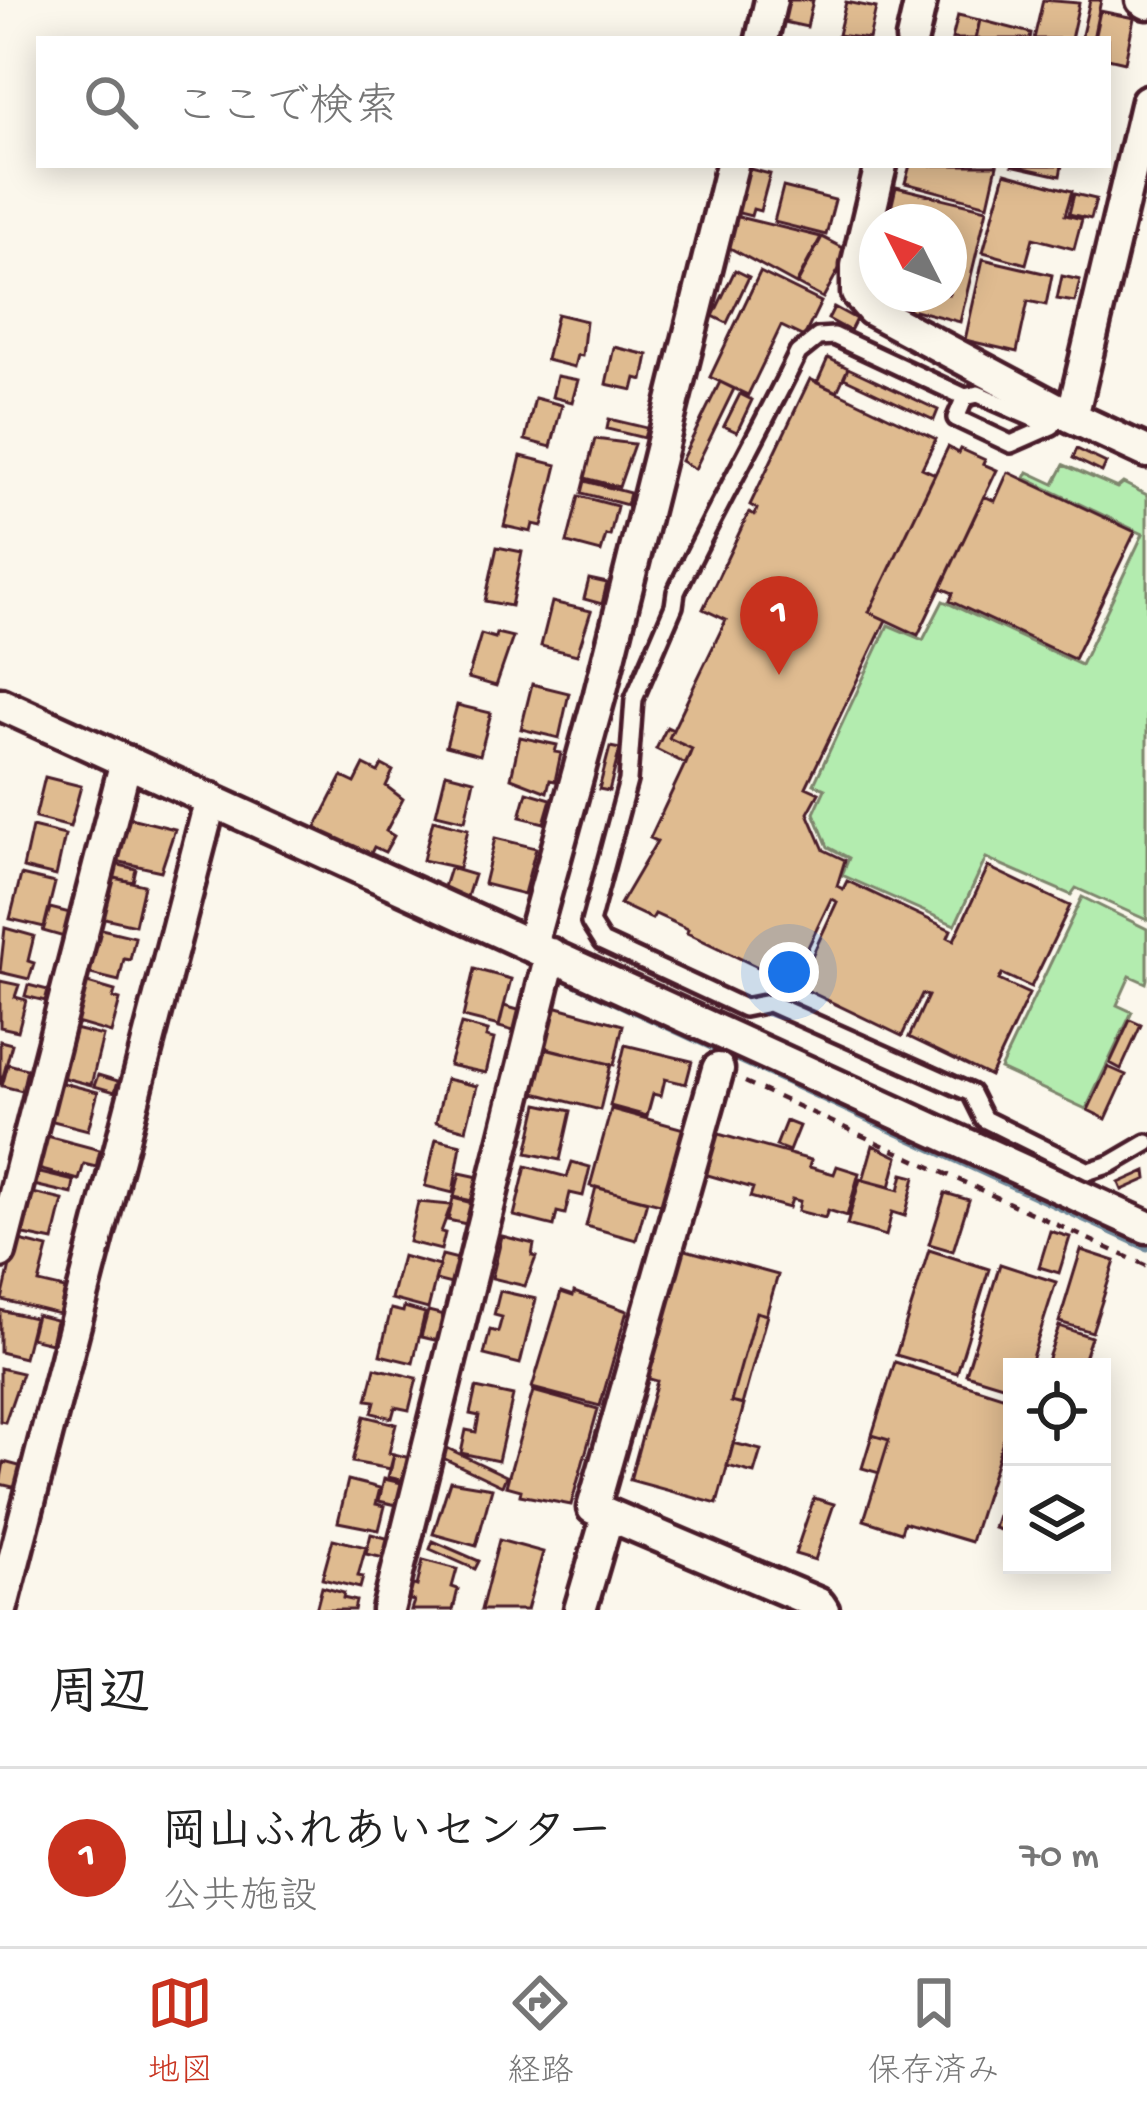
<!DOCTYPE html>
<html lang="ja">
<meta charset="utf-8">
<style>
body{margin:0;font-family:"Gochi Hand","Klee One",sans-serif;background:#f2f2f2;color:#222}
.controls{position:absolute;right:36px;bottom:36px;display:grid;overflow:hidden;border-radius:0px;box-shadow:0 6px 30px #0003}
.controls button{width:108px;height:108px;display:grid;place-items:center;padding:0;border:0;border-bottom:3px solid #e0e0e0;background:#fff;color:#222;font:60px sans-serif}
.compass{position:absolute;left:859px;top:204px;width:108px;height:108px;border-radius:50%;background:#fff;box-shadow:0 6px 30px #0003;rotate:312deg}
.you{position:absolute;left:789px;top:972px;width:42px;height:42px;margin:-30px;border:9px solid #fff;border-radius:50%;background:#1a73e8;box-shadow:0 0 0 18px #1a73e833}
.badge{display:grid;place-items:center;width:78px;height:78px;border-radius:50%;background:#c8321e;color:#fff;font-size:39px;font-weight:700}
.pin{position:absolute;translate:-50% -99px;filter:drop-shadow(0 3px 6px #0008)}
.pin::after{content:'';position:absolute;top:63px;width:42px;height:36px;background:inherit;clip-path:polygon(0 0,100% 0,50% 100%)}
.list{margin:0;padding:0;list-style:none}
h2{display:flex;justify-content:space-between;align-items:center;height:156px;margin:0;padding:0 48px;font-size:51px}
h2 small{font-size:39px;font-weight:400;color:#767676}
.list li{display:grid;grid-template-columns:78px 1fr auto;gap:36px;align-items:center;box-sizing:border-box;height:180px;padding:0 48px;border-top:3px solid #e0e0e0}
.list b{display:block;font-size:45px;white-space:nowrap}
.list p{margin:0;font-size:39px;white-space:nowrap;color:#767676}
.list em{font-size:39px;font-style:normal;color:#767676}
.icon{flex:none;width:66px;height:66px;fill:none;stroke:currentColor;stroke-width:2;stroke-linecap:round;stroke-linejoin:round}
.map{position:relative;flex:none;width:1147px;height:1610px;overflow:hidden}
.search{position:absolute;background:#fff;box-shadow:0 6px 30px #0003;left:36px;right:36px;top:36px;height:132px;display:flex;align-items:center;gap:30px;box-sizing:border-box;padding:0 42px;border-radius:0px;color:#767676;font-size:45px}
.sheet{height:336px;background:#fff}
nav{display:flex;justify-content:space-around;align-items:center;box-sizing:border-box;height:168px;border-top:3px solid #e0e0e0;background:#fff;font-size:33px;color:#767676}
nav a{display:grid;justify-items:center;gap:6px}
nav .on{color:#c8321e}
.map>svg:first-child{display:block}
.green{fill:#b3ecaf;stroke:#7e866d;stroke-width:3}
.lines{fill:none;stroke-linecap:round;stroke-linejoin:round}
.stream{stroke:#6f8a9c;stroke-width:9}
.building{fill:#dfbb90;stroke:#4a1f2b;stroke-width:3}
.lane-casing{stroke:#4a1f2b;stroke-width:24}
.street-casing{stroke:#4a1f2b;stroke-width:39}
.path{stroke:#4a1f2b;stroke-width:4.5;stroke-dasharray:9 9;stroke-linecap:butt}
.lane{stroke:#fbf7ec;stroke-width:15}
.street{stroke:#fbf7ec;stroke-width:30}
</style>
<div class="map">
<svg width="1147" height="1610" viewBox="0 0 1147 1610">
<rect width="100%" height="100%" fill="#fbf7ec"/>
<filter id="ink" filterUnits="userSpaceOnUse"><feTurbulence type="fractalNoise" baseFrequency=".00833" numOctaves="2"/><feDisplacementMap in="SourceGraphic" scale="24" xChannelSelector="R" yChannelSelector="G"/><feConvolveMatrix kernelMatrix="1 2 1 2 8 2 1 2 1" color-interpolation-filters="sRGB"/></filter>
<g filter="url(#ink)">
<path class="green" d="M 1064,465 L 1117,488 L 1123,483 L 1147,495 L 1147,920 L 1076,888 L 1071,895 L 986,858 L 955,925 L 842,875 L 849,858 L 828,847 L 814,813 L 825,789 L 814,784 L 888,625 L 923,640 L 943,601 L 1081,665 L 1143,534 L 1025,478 L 1028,472 L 1054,484 Z
M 1082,897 L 1147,929 L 1147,979 L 1146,983 L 1130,976 L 1117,1005 L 1132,1012 L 1086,1109 L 1000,1069 Z"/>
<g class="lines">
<path class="stream" d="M 551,972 L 1147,1247"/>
</g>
<path class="building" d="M 779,0 L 813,0 L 807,27 L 775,20 Z
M 1043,0 L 1079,3 L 1071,39 L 1034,39 Z
M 1090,0 L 1101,0 L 1093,39 L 1081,39 Z
M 846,2 L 876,8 L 869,39 L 838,35 Z
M 1100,11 L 1134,18 L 1125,62 L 1108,58 L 1108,39 L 1094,39 Z
M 958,15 L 980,20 L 975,39 L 952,39 Z
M 980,20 L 1031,33 L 1030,39 L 976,39 Z
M 910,165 L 997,165 L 988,205 L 905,183 Z
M 1011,165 L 1062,165 L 1060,176 Z
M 738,166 L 770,174 L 760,211 L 753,209 L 751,216 L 727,210 Z
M 1005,173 L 1072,191 L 1065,215 L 1082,219 L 1074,249 L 1033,238 L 1026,264 L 983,252 Z
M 783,187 L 835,200 L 826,235 L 774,222 Z
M 896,187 L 987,209 L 960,322 L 915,310 L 913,315 L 884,300 L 885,294 L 949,294 L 949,222 L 888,221 Z
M 1074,194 L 1096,199 L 1091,219 L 1069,214 Z
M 726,214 L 821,237 L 796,284 L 719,242 Z
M 822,237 L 849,251 L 823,298 L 797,284 Z
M 983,259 L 1052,275 L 1046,305 L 1028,301 L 1017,352 L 965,340 Z
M 735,270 L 749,277 L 727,323 L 713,316 Z
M 760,272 L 821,302 L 804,337 L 781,326 L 748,395 L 710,377 Z
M 1062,276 L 1080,280 L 1075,302 L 1057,299 Z
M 834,307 L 856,319 L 850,331 L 828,319 Z
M 557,314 L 586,321 L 582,356 L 577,355 L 574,367 L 546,360 Z
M 614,347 L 648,355 L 643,380 L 636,378 L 633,390 L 606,384 Z
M 828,358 L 848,368 L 837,392 L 817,383 Z
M 848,368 L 938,410 L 934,420 L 844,378 Z
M 557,376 L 578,380 L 572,402 L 552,397 Z
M 810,379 L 936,439 L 922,468 L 935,474 L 869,612 L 886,620 L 806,787 L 819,793 L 808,813 L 824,850 L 845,860 L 837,886 L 843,889 L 847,881 L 951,930 L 948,937 L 954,940 L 988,867 L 1070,906 L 1031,987 L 1002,974 L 999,980 L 1029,994 L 990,1076 L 909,1037 L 928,996 L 922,994 L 902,1036 L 798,986 L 837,902 L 831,899 L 791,983 L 687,933 L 688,929 L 655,914 L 652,919 L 620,904 L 657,841 L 650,838 L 692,749 L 669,738 L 726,620 L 703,609 L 749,512 L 755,515 L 757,509 L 750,505 Z
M 720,382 L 734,389 L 695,469 L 681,461 Z
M 740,394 L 752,400 L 737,432 L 724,426 Z
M 535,398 L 562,405 L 551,447 L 525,440 Z
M 609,419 L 647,428 L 644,438 L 607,429 Z
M 595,439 L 634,444 L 619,487 L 585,478 Z
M 948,447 L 959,453 L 961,449 L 985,460 L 983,464 L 997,470 L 918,635 L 869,612 Z
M 1077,449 L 1106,463 L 1102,472 L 1073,458 Z
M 521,456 L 557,465 L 542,526 L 533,524 L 531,532 L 504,526 Z
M 1008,472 L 1135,532 L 1074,659 L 950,601 L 953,593 L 941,588 L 984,496 L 995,501 Z
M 585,481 L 630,493 L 627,505 L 582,493 Z
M 579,496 L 617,506 L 610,536 L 606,535 L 601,552 L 567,543 Z
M 497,547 L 522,552 L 511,606 L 485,601 Z
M 589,579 L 607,583 L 602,604 L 584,599 Z
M 552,602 L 591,611 L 577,655 L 541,646 Z
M 496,633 L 513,637 L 496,686 L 468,678 L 481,634 L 495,638 Z
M 532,684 L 569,693 L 559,738 L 521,729 Z
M 457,705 L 491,713 L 480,755 L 446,746 Z
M 667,727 L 673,730 L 669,738 L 692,749 L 686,764 L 656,749 Z
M 520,737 L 557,745 L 555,752 L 561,753 L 555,781 L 550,780 L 547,792 L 511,778 Z
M 610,747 L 620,749 L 609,791 L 599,789 Z
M 364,765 L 378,772 L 382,765 L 393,771 L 386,786 L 403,799 L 386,831 L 394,836 L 385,852 L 374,847 L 365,865 L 311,837 L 342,777 L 355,783 Z
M 446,773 L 474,780 L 465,821 L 436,814 Z
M 45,777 L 81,786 L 70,827 L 35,818 Z
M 527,792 L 551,799 L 544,823 L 520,817 Z
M 126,817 L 175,829 L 161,871 L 116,861 Z
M 433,820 L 468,829 L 459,868 L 423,860 Z
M 32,827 L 65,835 L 56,876 L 23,868 Z
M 495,838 L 536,848 L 524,894 L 484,884 Z
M 115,864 L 136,869 L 133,882 L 111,877 Z
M 450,868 L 474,875 L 467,897 L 443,890 Z
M 21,875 L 55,883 L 44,927 L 10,919 Z
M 110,877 L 144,885 L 135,925 L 100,917 Z
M 50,908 L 70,913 L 64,937 L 43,931 Z
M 5,928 L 34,936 L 28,961 L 34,963 L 29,979 L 0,972 Z
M 97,928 L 135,937 L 130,960 L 124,959 L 119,981 L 86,973 Z
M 474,969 L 511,979 L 499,1026 L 463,1017 Z
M 0,981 L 19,985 L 15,997 L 26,1000 L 18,1031 L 0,1027 Z
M 84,982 L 115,991 L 113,998 L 120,1000 L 111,1033 L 73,1022 Z
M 28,985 L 48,990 L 45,1001 L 25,996 Z
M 504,1006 L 522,1011 L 517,1032 L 499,1027 Z
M 554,1006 L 623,1025 L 614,1065 L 544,1048 Z
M 1130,1020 L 1141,1025 L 1121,1069 L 1110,1063 Z
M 461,1024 L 488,1031 L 486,1037 L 494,1039 L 486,1073 L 449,1065 Z
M 70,1028 L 103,1036 L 91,1085 L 57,1076 Z
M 0,1041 L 12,1044 L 1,1084 L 0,1084 Z
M 625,1045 L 692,1061 L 686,1084 L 665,1079 L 661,1096 L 653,1094 L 647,1116 L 610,1106 Z
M 542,1047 L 611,1064 L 600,1110 L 531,1092 Z
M 8,1064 L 27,1069 L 22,1091 L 2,1086 Z
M 1108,1067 L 1126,1075 L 1106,1119 L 1088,1110 Z
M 98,1075 L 118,1081 L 115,1092 L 94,1086 Z
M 446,1079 L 477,1086 L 466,1130 L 436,1122 Z
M 59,1082 L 98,1092 L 88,1130 L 49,1120 Z
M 538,1104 L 571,1111 L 560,1160 L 527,1153 Z
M 611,1109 L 684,1129 L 664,1205 L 590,1186 Z
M 786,1121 L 799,1126 L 789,1151 L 776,1146 Z
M 715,1133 L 811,1160 L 809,1167 L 834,1174 L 837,1166 L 859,1173 L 847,1216 L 828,1210 L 825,1218 L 798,1211 L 800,1201 L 792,1199 L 789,1208 L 750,1197 L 753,1188 L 704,1174 Z
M 47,1136 L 100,1150 L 96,1167 L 84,1164 L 79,1180 L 38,1169 Z
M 436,1139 L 461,1145 L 453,1193 L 425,1186 Z
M 873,1145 L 898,1157 L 890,1187 L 863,1180 Z
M 572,1162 L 590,1167 L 583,1196 L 570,1193 L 565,1214 L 557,1212 L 554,1226 L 514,1216 L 526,1166 L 567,1177 Z
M 1146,1171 L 1147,1179 L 1122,1190 L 1119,1183 Z
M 36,1172 L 74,1181 L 72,1194 L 34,1185 Z
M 460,1173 L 483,1178 L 477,1202 L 454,1197 Z
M 903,1174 L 915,1177 L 905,1216 L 892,1212 L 886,1236 L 847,1225 L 860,1179 L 899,1190 Z
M 596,1187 L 647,1201 L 636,1240 L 586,1226 Z
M 29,1192 L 63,1200 L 53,1241 L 20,1234 Z
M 945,1193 L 969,1200 L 953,1251 L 929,1244 Z
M 453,1198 L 476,1204 L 471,1225 L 448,1220 Z
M 418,1202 L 451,1205 L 441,1232 L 445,1233 L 441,1250 L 409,1242 Z
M 1050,1231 L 1070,1237 L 1059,1273 L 1039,1267 Z
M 502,1236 L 534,1244 L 532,1256 L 536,1257 L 525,1286 L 492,1278 Z
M 16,1240 L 48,1248 L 39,1283 L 65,1289 L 59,1314 L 2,1300 Z
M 682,1249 L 778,1275 L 766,1315 L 756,1312 L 731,1402 L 744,1405 L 717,1504 L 630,1480 L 657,1381 L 646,1378 Z
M 929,1250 L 989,1269 L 957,1373 L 896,1355 Z
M 1081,1250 L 1115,1261 L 1092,1332 L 1059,1322 Z
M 442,1255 L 462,1260 L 455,1285 L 435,1280 Z
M 402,1256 L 439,1266 L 428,1309 L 391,1299 Z
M 1000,1264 L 1056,1282 L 1029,1367 L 1012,1367 L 1012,1388 L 966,1374 Z
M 500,1291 L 536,1299 L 520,1364 L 484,1355 L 490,1330 L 498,1332 L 502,1317 L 494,1315 Z
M 561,1292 L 573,1296 L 574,1292 L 627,1311 L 600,1406 L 532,1388 Z
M 404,1307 L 425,1313 L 413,1363 L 380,1355 L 391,1309 L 403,1312 Z
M 0,1310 L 34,1318 L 24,1358 L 0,1352 Z
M 428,1311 L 449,1316 L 443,1342 L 421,1337 Z
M 756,1312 L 767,1315 L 742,1405 L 731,1402 Z
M 36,1315 L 56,1320 L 51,1343 L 30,1338 Z
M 1059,1326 L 1091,1337 L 1081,1367 L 1045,1367 Z
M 895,1362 L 1012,1399 L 1012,1412 L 971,1542 L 904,1522 L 901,1532 L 864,1520 L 889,1440 L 872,1435 Z
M 0,1368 L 22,1373 L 5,1422 L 0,1421 Z
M 375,1368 L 417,1378 L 409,1410 L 395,1407 L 392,1418 L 372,1413 L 375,1401 L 367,1400 Z
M 476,1388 L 513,1396 L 498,1461 L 461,1453 L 466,1430 L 476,1432 L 479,1416 L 470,1414 Z
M 533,1391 L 598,1409 L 571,1505 L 520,1495 L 521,1490 L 506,1486 Z
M 364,1416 L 396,1424 L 389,1453 L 394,1454 L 391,1469 L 352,1462 Z
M 872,1435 L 889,1440 L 879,1473 L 862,1468 Z
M 733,1443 L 761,1450 L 754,1473 L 727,1466 Z
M 445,1447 L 506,1476 L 502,1486 L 441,1457 Z
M 394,1454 L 414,1459 L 409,1482 L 388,1477 Z
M 4,1462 L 23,1467 L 17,1488 L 0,1484 Z
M 1012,1470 L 1012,1534 L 994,1528 Z
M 384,1479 L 406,1484 L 401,1506 L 379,1501 Z
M 348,1480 L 380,1488 L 376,1504 L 385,1506 L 379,1530 L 338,1522 Z
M 450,1481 L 492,1488 L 476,1546 L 433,1534 Z
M 814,1498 L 834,1504 L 815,1560 L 795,1554 Z
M 371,1534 L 394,1540 L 389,1559 L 366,1554 Z
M 333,1539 L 366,1547 L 358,1576 L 363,1577 L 360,1588 L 322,1579 Z
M 499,1540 L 543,1552 L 527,1610 L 481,1610 Z
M 433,1541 L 479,1561 L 475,1569 L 430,1549 Z
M 423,1560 L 457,1569 L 452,1587 L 458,1589 L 453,1610 L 411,1610 L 414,1601 L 407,1599 L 411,1584 L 417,1586 Z
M 322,1587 L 344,1593 L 343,1598 L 356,1601 L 354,1610 L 316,1610 Z"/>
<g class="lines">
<g class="lane-casing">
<path id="lane" d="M 965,397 L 956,418 L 1011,444 L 1052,426
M 1051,426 L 978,394 L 965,397 L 834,336 L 818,337 L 798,353 C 759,434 715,510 676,592 L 674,606 L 634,699 L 628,781 L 590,923 L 602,942 L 744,1008 L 769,1003 L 971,1093 L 984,1119 L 1089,1171 L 1111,1164 L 1147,1143"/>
</g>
<g class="street-casing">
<path id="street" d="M 1142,0 L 1147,3
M 762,39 L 771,0
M 912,39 L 921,0
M 881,165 L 857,266 L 857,293 L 872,310 L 1072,417 L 1147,452
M 1072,417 L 1147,101
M 0,704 L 1147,1227
M 531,945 L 600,694 L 732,165
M 718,1069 L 593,1508 L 819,1604 L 823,1610
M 0,1252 L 126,761
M 1,1610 L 211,799
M 388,1610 L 551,954
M 580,1610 L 608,1515"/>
</g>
<path class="path" d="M 745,1082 L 1147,1266"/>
<use href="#lane" class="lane"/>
<use href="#street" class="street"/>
</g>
</g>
</svg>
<div class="controls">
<button><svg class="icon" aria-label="locate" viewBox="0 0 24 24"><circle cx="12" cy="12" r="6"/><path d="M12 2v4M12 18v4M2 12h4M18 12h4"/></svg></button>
<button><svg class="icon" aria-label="layers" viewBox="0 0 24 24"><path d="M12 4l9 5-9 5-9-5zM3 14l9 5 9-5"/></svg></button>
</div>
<svg class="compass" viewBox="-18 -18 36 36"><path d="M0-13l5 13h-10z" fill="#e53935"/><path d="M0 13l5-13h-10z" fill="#767676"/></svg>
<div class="you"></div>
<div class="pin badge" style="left:779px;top:675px">1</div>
<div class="search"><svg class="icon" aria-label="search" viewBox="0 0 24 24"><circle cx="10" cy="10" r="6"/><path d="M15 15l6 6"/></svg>ここで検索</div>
</div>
<section class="sheet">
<h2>周辺<small></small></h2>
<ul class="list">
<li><span class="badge">1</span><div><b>岡山ふれあいセンター</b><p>公共施設</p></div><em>70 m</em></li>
</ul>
</section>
<nav>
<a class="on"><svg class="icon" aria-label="map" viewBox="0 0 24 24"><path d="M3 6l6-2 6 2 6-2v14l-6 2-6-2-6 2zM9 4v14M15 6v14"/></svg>地図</a>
<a><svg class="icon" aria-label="directions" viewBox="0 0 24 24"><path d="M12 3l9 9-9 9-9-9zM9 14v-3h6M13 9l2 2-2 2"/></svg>経路</a>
<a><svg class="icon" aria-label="saved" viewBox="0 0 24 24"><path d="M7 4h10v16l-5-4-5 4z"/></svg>保存済み</a>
</nav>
